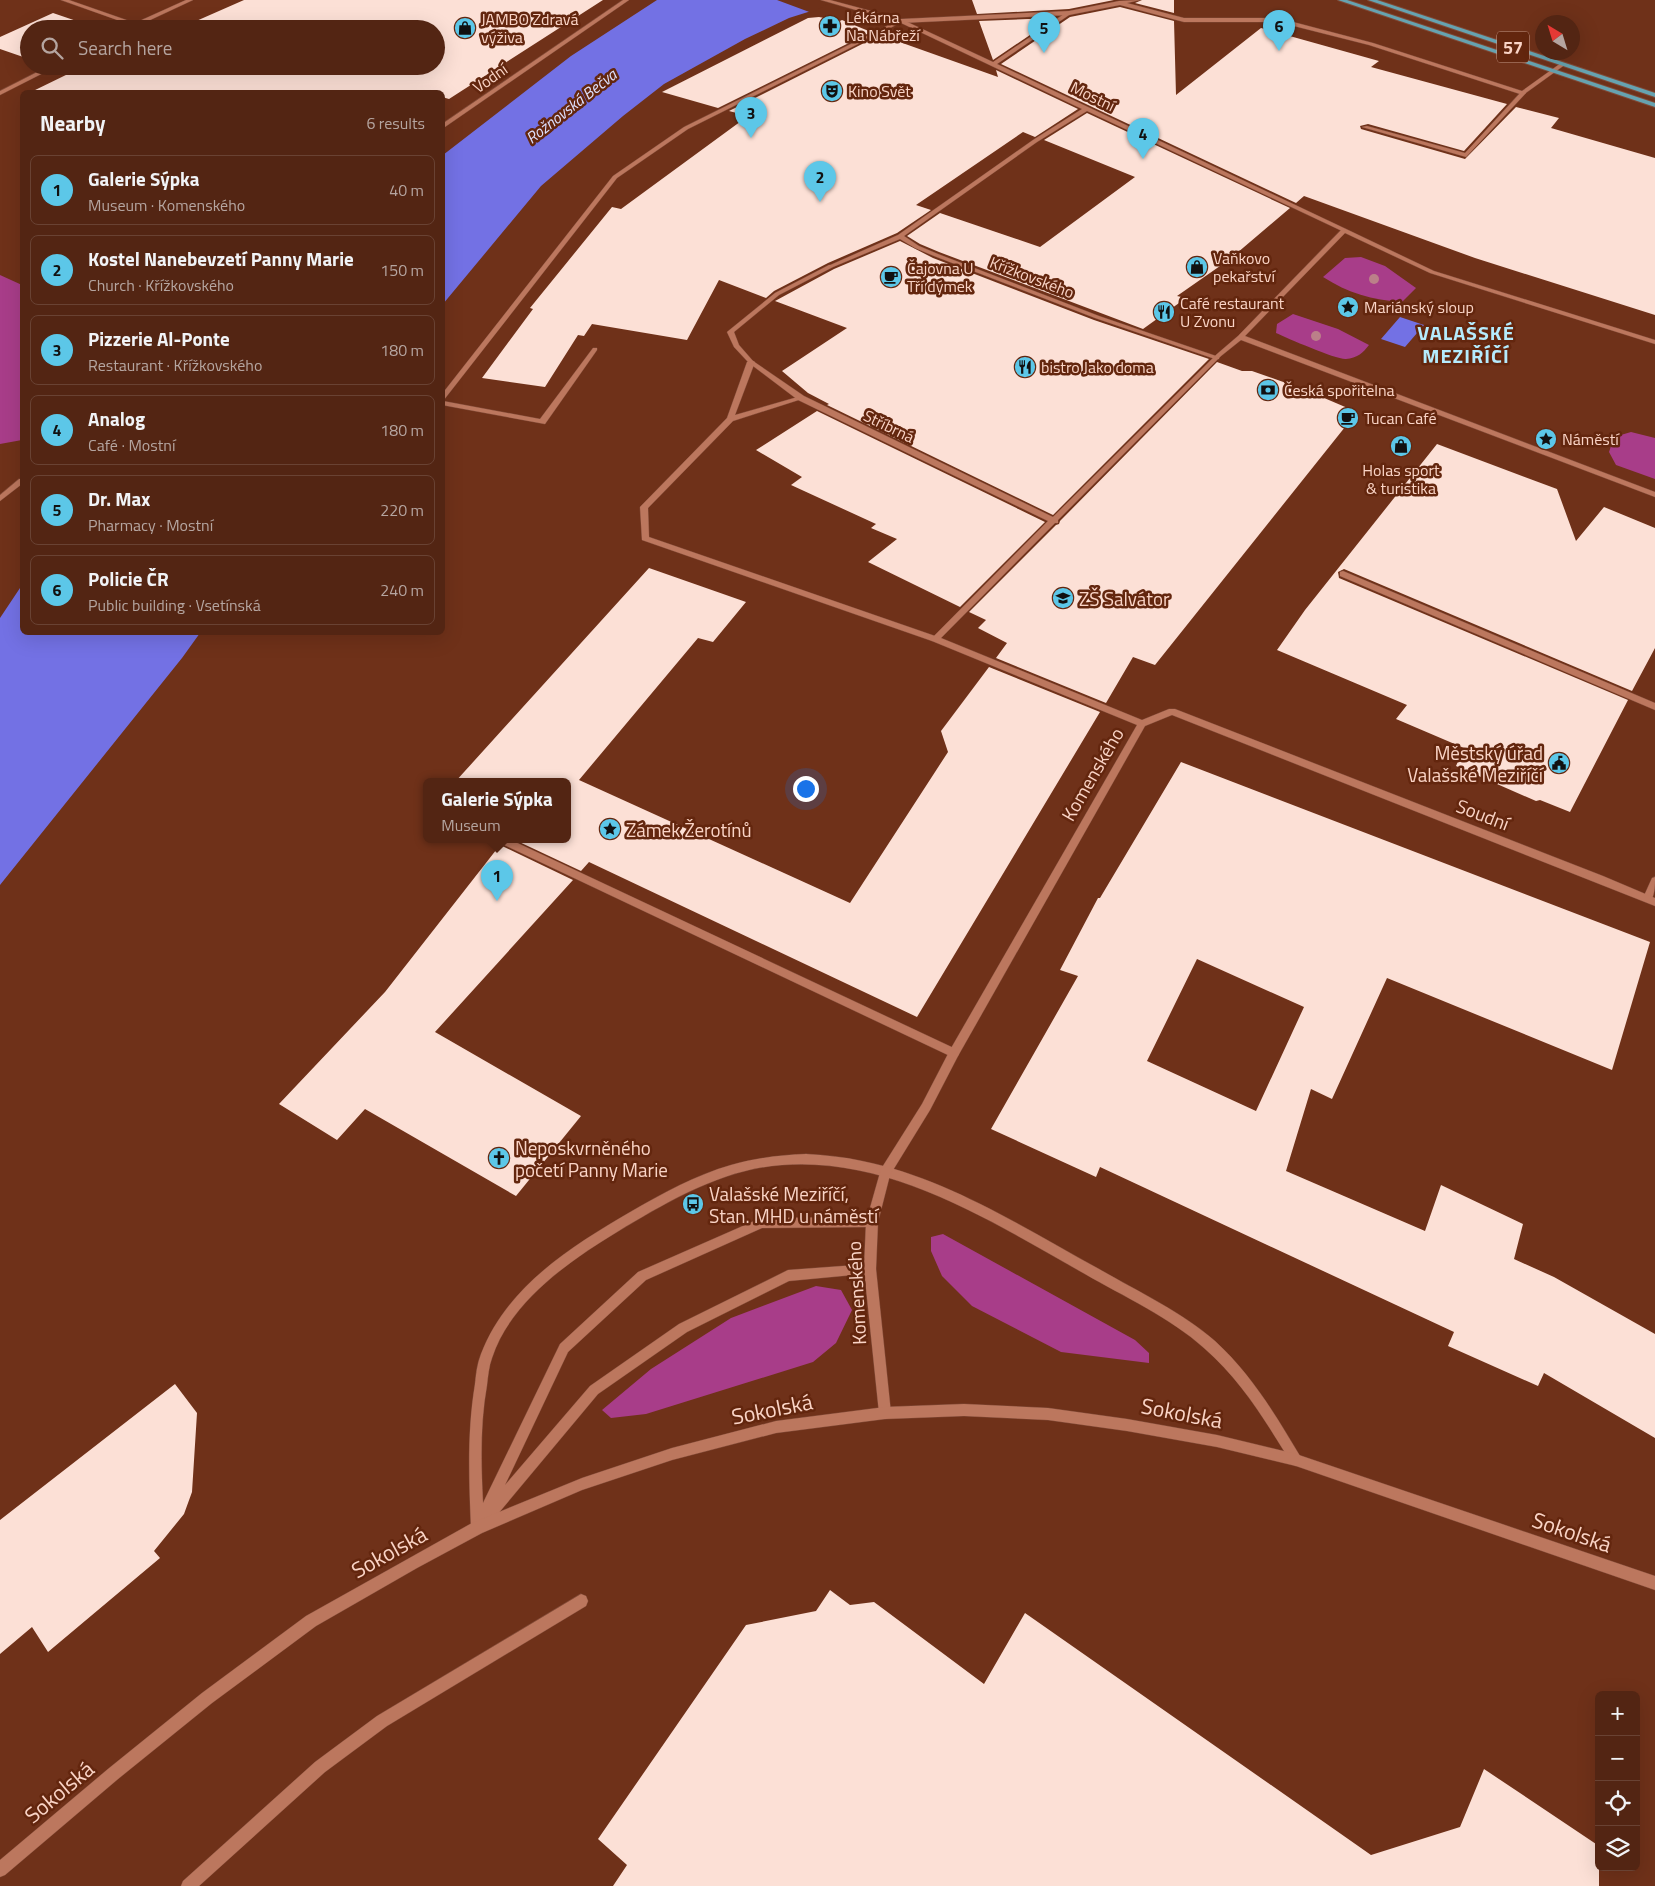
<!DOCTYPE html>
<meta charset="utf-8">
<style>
body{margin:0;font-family:"Titillium Web",sans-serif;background:#5c3121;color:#f1f3f6}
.controls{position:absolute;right:15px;bottom:15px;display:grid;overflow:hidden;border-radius:8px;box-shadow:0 5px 20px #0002}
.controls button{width:45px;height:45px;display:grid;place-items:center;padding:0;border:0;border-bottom:1px solid #694233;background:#532513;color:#f1f3f6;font:25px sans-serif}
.compass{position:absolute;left:1535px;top:15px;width:45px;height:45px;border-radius:50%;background:#532513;box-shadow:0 5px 20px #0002;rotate:322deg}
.you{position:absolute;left:805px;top:788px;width:18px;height:18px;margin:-12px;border:4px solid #fff;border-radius:50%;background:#1a73e8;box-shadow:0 0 0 8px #1a73e833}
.badge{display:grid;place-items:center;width:32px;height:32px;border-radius:50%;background:#5cc7e8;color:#111;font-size:16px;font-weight:700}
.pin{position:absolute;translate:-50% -41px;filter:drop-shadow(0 1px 2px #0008)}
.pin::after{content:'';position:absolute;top:26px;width:18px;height:15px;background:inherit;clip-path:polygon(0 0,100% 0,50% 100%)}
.popup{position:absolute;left:423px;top:778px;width:148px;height:65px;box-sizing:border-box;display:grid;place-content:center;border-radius:8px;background:#532513;filter:drop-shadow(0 1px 4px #0005);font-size:16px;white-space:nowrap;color:#b5a5a0}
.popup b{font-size:19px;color:#f1f3f6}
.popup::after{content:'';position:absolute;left:50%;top:100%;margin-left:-10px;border:10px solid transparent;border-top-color:#532513}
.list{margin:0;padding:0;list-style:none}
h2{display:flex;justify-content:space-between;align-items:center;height:65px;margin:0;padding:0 20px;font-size:21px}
h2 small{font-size:16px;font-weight:400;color:#b5a5a0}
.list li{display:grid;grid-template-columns:32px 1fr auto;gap:15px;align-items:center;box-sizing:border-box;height:70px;margin:0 10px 10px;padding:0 10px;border:1px solid #694233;border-radius:8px}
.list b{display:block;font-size:19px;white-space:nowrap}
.list p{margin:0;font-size:16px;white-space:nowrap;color:#b5a5a0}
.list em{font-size:16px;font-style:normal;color:#b5a5a0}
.icon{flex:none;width:28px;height:28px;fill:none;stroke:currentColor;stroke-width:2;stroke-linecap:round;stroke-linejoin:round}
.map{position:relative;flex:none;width:1655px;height:1886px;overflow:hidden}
.search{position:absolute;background:#532513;box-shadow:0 5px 20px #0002;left:20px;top:20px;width:425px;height:55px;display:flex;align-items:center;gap:12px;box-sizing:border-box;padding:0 18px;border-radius:28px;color:#b5a5a0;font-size:19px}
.panel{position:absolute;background:#532513;box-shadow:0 5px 20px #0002;left:20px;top:90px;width:425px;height:545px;border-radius:8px}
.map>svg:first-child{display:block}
.green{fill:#a83d89}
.water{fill:#7371e4}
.pier{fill:#6f3119}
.building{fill:#fce0d6;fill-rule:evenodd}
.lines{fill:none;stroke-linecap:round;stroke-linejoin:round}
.service-casing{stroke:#804a37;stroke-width:1}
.pedestrian-casing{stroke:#804a37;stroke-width:1}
.minor-casing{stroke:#804a37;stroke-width:1}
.tertiary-casing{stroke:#804a37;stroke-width:1}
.primary-casing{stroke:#804a37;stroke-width:2}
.service{fill:#bc775e;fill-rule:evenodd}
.pedestrian{fill:#bc775e;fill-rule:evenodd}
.minor{fill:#bc775e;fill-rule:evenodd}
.tertiary{fill:#bc775e;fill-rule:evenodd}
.primary{fill:#66a3b0;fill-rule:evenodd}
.tree{fill:#bb8089}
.labels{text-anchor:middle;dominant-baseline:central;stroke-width:5;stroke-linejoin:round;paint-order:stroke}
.far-poi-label{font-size:16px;fill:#fad4c6;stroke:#63260e;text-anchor:start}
.far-street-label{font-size:16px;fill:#fad4c6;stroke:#63260e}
.far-water-label{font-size:16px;font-style:italic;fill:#dee1fe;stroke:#63260e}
.shield{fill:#63260e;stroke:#cda08f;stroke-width:1}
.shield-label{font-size:18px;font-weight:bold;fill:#fad4c6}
.poi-label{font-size:19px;fill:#fad4c6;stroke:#63260e;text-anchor:start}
.street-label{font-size:19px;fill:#fad4c6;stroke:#63260e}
.far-district-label{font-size:20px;font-weight:bold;letter-spacing:1px;fill:#b5ebfd;stroke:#63260e}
.near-street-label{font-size:22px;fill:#fad4c6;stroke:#63260e}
</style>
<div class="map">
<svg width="1655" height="1886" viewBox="0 0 1655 1886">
<rect width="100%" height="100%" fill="#6f3119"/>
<path class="green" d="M 1361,257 L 1385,266 L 1416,288 L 1402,302 C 1372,300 1348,293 1323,277 L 1345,258 Z
M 0,275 L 22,285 L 22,440 L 0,444 Z
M 1293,314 L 1338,329 L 1369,345 C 1363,353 1357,358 1346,359 C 1337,360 1287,338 1276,333 L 1277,324 Z
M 1631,432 L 1655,438 L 1655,479 L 1616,465 L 1609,452 L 1614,437 Z
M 943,1234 L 1135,1340 L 1149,1353 L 1149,1363 L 1061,1352 L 972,1306 L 942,1276 L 931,1251 L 931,1237 Z
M 816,1286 L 841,1290 L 852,1310 L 836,1343 L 813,1362 L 646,1414 L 611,1418 L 602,1410 L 651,1369 L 731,1318 Z"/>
<path class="water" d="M 657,0 L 831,0 L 808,12 L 789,18 L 745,39 L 664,84 L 623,116 L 541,186 L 443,304 L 443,155 L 571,56 Z
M 1400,317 L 1424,325 L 1405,347 L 1381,339 Z
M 22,585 L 22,632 L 200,633 L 182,658 L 0,885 L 0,618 Z"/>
<path class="pier" d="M 777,0 L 834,0 L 812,13 Z"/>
<path class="building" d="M 244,0 L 603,0 L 449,99 L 442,97 L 442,92 L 31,92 L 70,73 L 56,69 L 59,66 L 436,66 L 436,29 L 178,29 Z
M 972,0 L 1114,0 L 1069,9 L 977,14 Z
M 1142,0 L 1174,0 L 1174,13 L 1135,3 Z
M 1120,7 L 1174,21 L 1176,95 L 1261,28 L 1379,61 L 1371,67 L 1507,104 L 1464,151 L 1368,124 L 1360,126 L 1361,129 L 1465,159 L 1516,107 L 1559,118 L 1551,128 L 1655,158 L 1655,315 L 1475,258 L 1304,196 L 1296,203 L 1001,64 L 1070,17 Z
M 53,13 L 100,29 L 29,29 L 29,59 L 0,49 L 0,37 Z
M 819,17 L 840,21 L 842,20 L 871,32 L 718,108 L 662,92 L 808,18 Z
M 1055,18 L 993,60 L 979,21 Z
M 880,35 L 998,77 L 996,70 L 1078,109 L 1035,137 L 1023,132 L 916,205 L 931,210 L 897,233 L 828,263 L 774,291 L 766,298 L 719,280 L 687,340 L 592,324 L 584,336 L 578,335 L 545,387 L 482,378 L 533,309 L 530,308 L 612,207 L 621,209 L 748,116 L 729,111 Z
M 1087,113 L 1290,208 L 1230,259 L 1177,296 L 1186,298 L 1143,329 L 939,252 L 920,244 L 907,236 L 940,213 L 1040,247 L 1135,177 L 1044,140 Z
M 900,241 L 933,258 L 1094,320 L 1209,359 L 1053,515 L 827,405 L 829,404 L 808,393 L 782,371 L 847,328 L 775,301 L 834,269 Z
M 1217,362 L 1242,371 L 1252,371 L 1303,389 L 1357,412 L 1155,665 L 1133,657 L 1106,703 L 996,658 L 1007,643 L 978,628 L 986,620 L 969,612 L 1056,525 L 1059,524 L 1060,521 Z
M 817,411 L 1045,522 L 960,607 L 868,562 L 897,539 L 871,528 L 876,524 L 791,485 L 802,477 L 756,450 Z
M 1437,444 L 1557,489 L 1576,541 L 1604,507 L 1655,528 L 1655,648 L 1632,691 L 1344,569 L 1338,572 L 1339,578 L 1628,700 L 1570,812 L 1540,800 L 1536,801 L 1456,766 L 1464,748 L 1396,719 L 1407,705 L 1277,650 L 1305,610 Z
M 649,568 L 746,602 L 713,642 L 698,638 L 579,780 L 850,903 L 948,752 L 941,731 L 989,667 L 1100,712 L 917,1017 L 589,862 L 581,871 L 515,840 L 567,840 L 567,782 L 455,782 Z
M 1181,762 L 1650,942 L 1612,1070 L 1387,978 L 1332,1099 L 1311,1089 L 1286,1171 L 1425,1231 L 1441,1185 L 1523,1224 L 1514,1259 L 1554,1277 L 1655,1334 L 1655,1438 L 1544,1373 L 1538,1386 L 1448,1346 L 1454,1332 L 1100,1167 L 1096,1177 L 991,1129 L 1078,976 L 1060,970 L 1098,898 L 1100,898 ZM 1197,959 L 1304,1007 L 1256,1111 L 1147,1061 Z
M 500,845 L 573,880 L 435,1032 L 581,1116 L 516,1196 L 365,1109 L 337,1140 L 279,1104 L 385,992 Z
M 175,1384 L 197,1413 L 192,1492 L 184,1514 L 154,1551 L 160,1558 L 48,1652 L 32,1627 L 0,1654 L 0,1520 Z
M 830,1590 L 850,1605 L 874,1602 L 984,1684 L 1025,1613 L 1371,1855 L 1460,1827 L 1484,1769 L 1599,1846 L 1599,1886 L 613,1886 L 627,1865 L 598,1839 L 746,1625 L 816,1611 Z"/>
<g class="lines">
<g class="service-casing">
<path id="service" d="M 144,19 L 148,19 L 173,29 L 164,29 L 144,21 Z
M 899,20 L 904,21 L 688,129 L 617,178 L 443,401 L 540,419 L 593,348 L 597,348 L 597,350 L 545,424 L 442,405 L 442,394 L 613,176 L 684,127 Z
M 1521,92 L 1526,93 L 1466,157 L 1362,127 L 1367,126 L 1465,153 Z
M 751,360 L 755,362 L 735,415 L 801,396 L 805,398 L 733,421 L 648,508 L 649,537 L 938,637 L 938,641 L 932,641 L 642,540 L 640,507 L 727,418 L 747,362 Z
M 1343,571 L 1655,703 L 1655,710 L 1340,576 L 1340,572 Z
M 498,840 L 511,840 L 958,1050 L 959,1053 L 958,1056 L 954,1058 L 950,1056 L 500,843 Z
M 1655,877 C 1655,886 1655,893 1651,901 L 1645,901 L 1643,898 L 1652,878 Z
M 806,1154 C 825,1155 844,1157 862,1161 C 947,1178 1024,1228 1099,1269 C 1137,1291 1182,1312 1215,1341 C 1251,1374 1275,1414 1300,1456 L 1302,1460 L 1300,1464 L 1296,1466 L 1292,1464 C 1266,1422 1242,1381 1204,1348 C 1171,1318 1123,1296 1085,1274 C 992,1222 893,1157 782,1165 C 722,1169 667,1202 617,1232 C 569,1261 510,1302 492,1358 C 489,1366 488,1376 487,1385 C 480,1424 481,1464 483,1503 L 560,1344 L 638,1272 L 761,1218 L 872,1217 L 876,1218 L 878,1222 L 876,1226 L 872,1227 L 762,1228 L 646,1280 L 568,1352 L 505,1485 L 590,1386 L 679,1324 L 788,1270 L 870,1264 L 874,1265 L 876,1269 L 874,1273 L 789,1281 L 687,1332 L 598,1394 L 492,1521 C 484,1524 484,1531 477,1534 L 472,1533 L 471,1528 C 469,1480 467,1432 475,1384 C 476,1374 477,1364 481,1354 C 507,1286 572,1246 632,1211 C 663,1193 696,1175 731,1165 C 756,1158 780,1155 806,1154 Z"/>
</g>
<g class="pedestrian-casing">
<path id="pedestrian" d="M 1067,12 L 1072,13 L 997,64 L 1346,229 L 1346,231 L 1342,231 L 1087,111 L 1037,142 L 904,236 L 919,246 L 938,254 L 1099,316 L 1219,357 L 1219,359 L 1215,359 L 1095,318 L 934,256 L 915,248 L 900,239 L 833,267 L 828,266 L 898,235 L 1033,140 L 1082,109 L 899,22 L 899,20 L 903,20 L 993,62 Z"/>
</g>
<g class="minor-casing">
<path id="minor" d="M 61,0 L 69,0 L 135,23 L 186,0 L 193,0 L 131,29 L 128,27 L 131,25 Z
M 623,0 L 629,0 L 442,129 L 442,124 Z
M 821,0 L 830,0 L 901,19 L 1069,11 L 1119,1 L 1140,0 L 1127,3 L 1184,18 L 1278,18 L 1373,43 L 1522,91 L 1561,63 L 1566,64 L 1523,95 L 1369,45 L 1278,22 L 1184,22 L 1120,5 L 1069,15 L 901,23 Z
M 49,66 L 57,66 L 0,95 L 0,91 Z
M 1342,229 L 1346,229 L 1434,271 L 1655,340 L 1655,344 L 1430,273 L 1345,233 L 1245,336 L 1655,492 L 1655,497 L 1241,340 L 1221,356 L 1058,520 L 1058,523 L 1055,523 L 941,638 L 1142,720 L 1169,709 L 1175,709 L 1603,876 L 1655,898 L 1655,906 L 1172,715 L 1145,726 L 958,1056 L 930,1110 L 890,1175 L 878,1222 L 876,1269 L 891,1413 L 889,1417 L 885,1419 L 881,1417 L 879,1413 L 864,1269 L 866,1222 L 881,1169 L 922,1104 L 950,1050 L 1137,725 L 932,641 L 931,639 L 1048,521 L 798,400 L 749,363 L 734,347 L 727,332 L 775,293 L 829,265 L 833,265 L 833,267 L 779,295 L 734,332 L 739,345 L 753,361 L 804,396 L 1053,517 L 1217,354 L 1238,336 Z
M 19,479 L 22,479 L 22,484 L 0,501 L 0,495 Z
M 581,1594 L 586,1596 L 588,1601 L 586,1606 L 387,1726 L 325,1772 L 199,1886 L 181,1886 L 183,1881 L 315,1762 L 377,1716 Z"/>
</g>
<g class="tertiary-casing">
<path id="tertiary" d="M 964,1404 L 1048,1408 L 1127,1419 L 1217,1435 L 1296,1454 L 1655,1576 L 1655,1590 L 1296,1466 L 1217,1447 L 1127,1431 L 1048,1420 L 964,1416 L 885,1419 L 776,1433 L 672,1460 L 582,1490 L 482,1533 L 417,1568 L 316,1626 L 212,1703 L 118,1779 L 5,1875 L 0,1877 L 0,1860 L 108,1769 L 202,1693 L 306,1616 L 472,1523 L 582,1478 L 672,1448 L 776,1421 L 885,1407 Z"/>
</g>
<g class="primary-casing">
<path id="primary" d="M 1338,0 L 1347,0 L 1655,103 L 1655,107 Z
M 1368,0 L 1377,0 L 1655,93 L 1655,97 Z"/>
</g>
<use href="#service" class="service"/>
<use href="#pedestrian" class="pedestrian"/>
<use href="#minor" class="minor"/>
<use href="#tertiary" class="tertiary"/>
<use href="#primary" class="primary"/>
</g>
<g class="tree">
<circle cx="1374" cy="279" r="5"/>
<circle cx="1316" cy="336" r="5"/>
</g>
<defs>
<g id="pharmacy-disc" transform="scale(1.125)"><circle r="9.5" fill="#5cc7e8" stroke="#63260e"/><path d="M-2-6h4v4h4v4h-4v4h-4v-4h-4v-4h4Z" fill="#111"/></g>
<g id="shop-disc" transform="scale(1.125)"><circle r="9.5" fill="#5cc7e8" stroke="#63260e"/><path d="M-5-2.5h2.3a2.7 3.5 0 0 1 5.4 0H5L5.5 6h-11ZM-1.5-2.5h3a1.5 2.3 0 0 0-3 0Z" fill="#111"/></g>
<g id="theatre-disc" transform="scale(1.125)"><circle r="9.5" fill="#5cc7e8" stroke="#63260e"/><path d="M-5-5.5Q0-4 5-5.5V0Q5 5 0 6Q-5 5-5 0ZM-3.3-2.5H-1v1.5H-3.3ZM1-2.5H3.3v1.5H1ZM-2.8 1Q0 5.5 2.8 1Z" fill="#111"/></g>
<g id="cafe-disc" transform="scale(1.125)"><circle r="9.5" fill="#5cc7e8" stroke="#63260e"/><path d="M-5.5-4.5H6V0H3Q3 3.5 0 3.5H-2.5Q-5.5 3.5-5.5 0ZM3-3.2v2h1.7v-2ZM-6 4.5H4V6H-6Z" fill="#111"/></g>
<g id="sight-disc" transform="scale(1.125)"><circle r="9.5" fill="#5cc7e8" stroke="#63260e"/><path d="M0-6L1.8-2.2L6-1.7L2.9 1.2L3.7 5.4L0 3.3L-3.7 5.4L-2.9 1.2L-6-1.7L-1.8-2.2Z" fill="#111"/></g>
<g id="restaurant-disc" transform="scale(1.125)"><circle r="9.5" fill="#5cc7e8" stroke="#63260e"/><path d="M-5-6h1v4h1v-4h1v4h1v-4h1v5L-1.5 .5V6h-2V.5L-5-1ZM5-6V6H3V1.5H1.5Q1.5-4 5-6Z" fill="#111"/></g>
<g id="bank-disc" transform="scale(1.125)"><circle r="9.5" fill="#5cc7e8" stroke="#63260e"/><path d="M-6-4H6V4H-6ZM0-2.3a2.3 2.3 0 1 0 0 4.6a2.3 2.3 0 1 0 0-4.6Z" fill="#111"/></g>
<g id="school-disc" transform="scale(1.125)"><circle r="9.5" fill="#5cc7e8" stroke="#63260e"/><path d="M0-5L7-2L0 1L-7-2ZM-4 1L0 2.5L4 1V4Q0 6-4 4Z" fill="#111"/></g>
<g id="civic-disc" transform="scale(1.125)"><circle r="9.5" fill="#5cc7e8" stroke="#63260e"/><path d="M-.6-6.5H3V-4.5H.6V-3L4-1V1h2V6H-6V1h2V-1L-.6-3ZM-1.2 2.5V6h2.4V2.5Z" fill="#111"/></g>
<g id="church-disc" transform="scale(1.125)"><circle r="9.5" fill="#5cc7e8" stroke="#63260e"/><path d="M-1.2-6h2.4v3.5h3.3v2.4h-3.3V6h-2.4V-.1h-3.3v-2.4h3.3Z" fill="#111"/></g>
<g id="bus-disc" transform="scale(1.125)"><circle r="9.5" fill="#5cc7e8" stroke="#63260e"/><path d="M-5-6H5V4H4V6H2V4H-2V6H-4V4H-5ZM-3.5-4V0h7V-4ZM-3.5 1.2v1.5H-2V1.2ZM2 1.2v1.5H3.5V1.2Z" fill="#111"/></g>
</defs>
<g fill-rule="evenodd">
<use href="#pharmacy-disc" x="830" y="26"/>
<use href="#shop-disc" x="465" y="28"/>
<use href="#theatre-disc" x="832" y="91"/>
<use href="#shop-disc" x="1197" y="267"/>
<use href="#cafe-disc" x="891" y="277"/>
<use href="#sight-disc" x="1348" y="307"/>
<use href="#restaurant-disc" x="1164" y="312"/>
<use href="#restaurant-disc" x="1025" y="367"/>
<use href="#bank-disc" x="1268" y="390"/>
<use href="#cafe-disc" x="1348" y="418"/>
<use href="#sight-disc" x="1546" y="439"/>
<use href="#shop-disc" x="1401" y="446"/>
<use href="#school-disc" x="1063" y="598"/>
<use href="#civic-disc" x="1559" y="763"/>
<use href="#sight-disc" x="610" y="829"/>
<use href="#church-disc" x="499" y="1158"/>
<use href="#bus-disc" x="693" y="1204"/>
</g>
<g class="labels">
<g class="far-poi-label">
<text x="846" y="17">Lékárna<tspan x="846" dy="18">Na Nábřeží</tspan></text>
<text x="481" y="19">JAMBO Zdravá<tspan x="481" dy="18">výživa</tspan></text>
<text x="848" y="91">Kino Svět</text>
<text x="1213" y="258">Vaňkovo<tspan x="1213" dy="18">pekařství</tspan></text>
<text x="907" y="268">Čajovna U<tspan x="907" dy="18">Tří dýmek</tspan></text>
<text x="1180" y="303">Café restaurant<tspan x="1180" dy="18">U Zvonu</tspan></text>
<text x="1364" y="307">Mariánský sloup</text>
<text x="1041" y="367">bistro Jako doma</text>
<text x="1284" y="390">Česká spořitelna</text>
<text x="1364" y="418">Tucan Café</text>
<text x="1562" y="439">Náměstí</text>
<text x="1401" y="470" text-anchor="middle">Holas sport<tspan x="1401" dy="18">&amp; turistika</tspan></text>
</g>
<g class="far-street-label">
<text transform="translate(490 78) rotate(-35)">Vodní</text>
<text transform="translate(1093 96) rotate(26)">Mostní</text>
<text transform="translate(1032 277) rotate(21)">Křížkovského</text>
<text transform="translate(889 426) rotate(26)">Stříbrná</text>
</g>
<g class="far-water-label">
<text transform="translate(571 106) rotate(-38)">Rožnovská Bečva</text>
</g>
<rect class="shield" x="1497" y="31.5" width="32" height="31" rx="4"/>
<g class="shield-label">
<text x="1513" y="47">57</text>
</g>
<g class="poi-label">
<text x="1079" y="598">ZŠ Salvátor</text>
<text x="1543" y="752" text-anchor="end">Městský úřad<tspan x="1543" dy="22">Valašské Meziříčí</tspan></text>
<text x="626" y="829">Zámek Žerotínů</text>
<text x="515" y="1147">Neposkvrněného<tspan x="515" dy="22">početí Panny Marie</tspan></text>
<text x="709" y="1193">Valašské Meziříčí,<tspan x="709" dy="22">Stan. MHD u náměstí</tspan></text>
</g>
<g class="street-label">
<text transform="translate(1092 774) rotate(-60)">Komenského</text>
<text transform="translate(1483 814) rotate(21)">Soudní</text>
<text transform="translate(856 1293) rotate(-93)">Komenského</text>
</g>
<g class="far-district-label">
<text x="1466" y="332">VALAŠSKÉ<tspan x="1466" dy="23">MEZIŘÍČÍ</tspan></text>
</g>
<g class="near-street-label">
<text transform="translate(772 1409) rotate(-11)">Sokolská</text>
<text transform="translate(1182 1413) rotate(11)">Sokolská</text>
<text transform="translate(1572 1532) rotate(19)">Sokolská</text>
<text transform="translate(389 1552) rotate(-29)">Sokolská</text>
<text transform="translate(59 1792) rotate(-40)">Sokolská</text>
</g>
</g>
</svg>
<div class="controls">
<button>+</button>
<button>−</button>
<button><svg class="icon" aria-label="locate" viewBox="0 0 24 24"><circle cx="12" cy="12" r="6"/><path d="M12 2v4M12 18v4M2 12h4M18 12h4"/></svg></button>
<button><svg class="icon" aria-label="layers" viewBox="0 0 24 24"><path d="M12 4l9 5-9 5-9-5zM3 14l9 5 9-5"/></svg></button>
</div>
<svg class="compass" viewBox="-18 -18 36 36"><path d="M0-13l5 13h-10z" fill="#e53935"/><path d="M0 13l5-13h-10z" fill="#b5a5a0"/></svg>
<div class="you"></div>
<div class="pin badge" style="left:497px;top:901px">1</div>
<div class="popup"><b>Galerie Sýpka</b>Museum</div>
<div class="pin badge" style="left:820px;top:202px">2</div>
<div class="pin badge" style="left:751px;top:138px">3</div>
<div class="pin badge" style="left:1143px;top:159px">4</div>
<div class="pin badge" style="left:1044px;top:53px">5</div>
<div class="pin badge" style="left:1279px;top:51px">6</div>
<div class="search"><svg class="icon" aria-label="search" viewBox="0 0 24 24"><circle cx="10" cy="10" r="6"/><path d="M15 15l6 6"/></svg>Search here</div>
<section class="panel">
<h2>Nearby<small>6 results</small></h2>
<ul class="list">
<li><span class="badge">1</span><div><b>Galerie Sýpka</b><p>Museum · Komenského</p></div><em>40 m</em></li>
<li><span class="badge">2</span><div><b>Kostel Nanebevzetí Panny Marie</b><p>Church · Křížkovského</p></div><em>150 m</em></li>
<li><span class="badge">3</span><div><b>Pizzerie Al-Ponte</b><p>Restaurant · Křížkovského</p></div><em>180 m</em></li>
<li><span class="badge">4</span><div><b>Analog</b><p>Café · Mostní</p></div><em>180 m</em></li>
<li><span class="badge">5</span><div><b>Dr. Max</b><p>Pharmacy · Mostní</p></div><em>220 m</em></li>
<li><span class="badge">6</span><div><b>Policie ČR</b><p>Public building · Vsetínská</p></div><em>240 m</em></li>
</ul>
</section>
</div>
